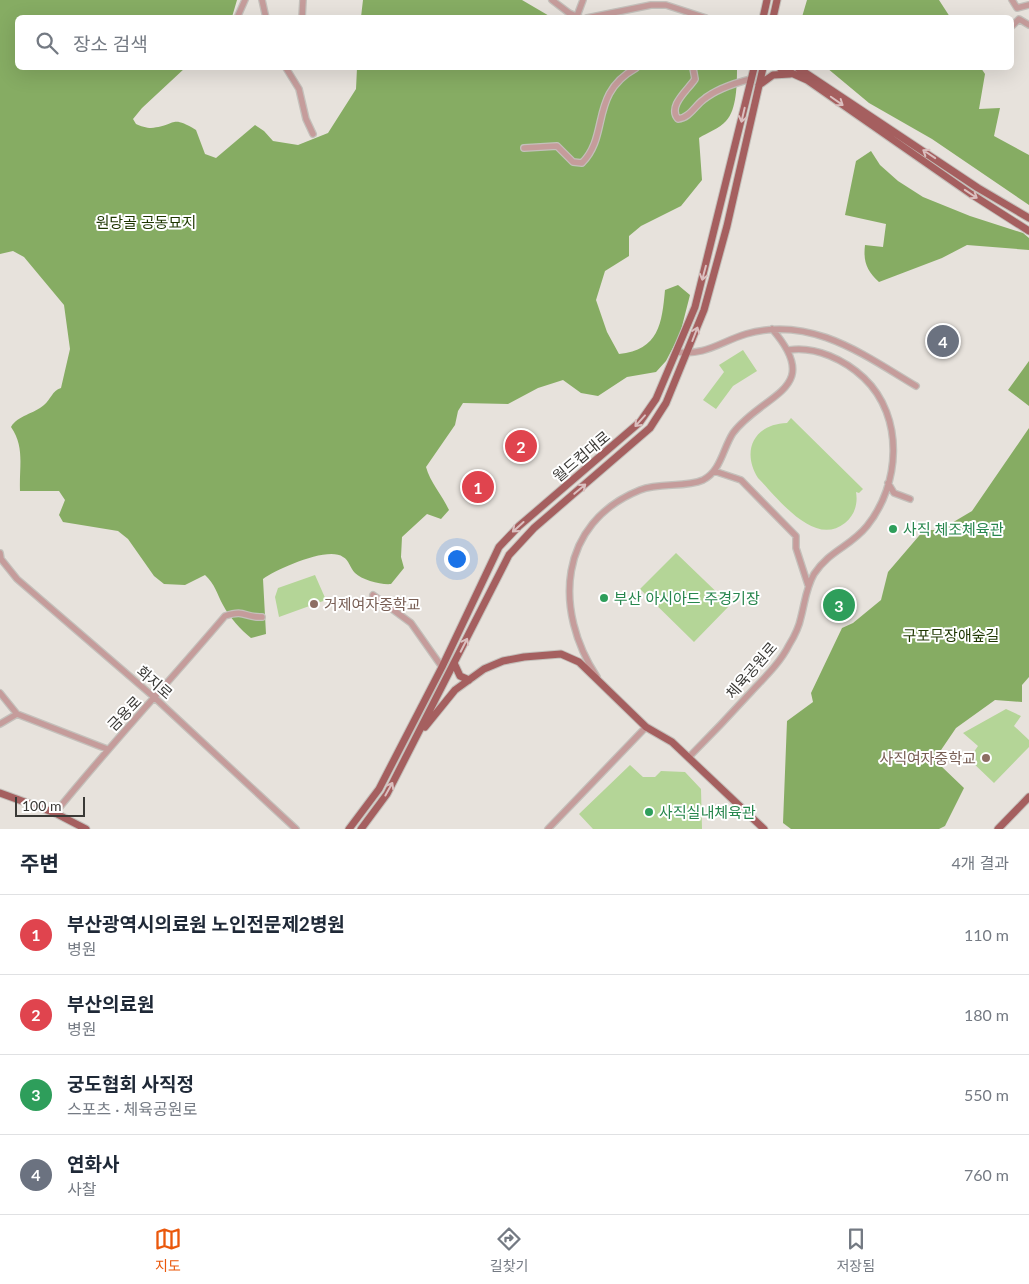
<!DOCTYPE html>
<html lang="ko">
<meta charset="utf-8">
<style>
body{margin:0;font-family:Lato,"Noto Sans KR",sans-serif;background:#f2f2f3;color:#1f2937}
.scale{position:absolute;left:15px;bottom:12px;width:70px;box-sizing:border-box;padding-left:5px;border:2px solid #3a3936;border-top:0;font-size:14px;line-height:18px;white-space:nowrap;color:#3a3936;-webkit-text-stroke:4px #fff;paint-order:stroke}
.you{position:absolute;left:456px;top:558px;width:18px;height:18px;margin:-12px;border:4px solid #fff;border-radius:50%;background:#1a73e8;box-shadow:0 0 0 8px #1a73e833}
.badge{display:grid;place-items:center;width:32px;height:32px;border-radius:50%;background:#ea580c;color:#fff;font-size:16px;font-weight:700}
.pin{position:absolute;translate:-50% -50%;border:2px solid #fff;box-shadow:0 1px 5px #0006}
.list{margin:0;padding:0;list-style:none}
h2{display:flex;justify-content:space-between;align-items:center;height:65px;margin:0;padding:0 20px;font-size:21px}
h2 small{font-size:16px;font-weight:400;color:#747a83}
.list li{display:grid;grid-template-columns:32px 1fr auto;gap:15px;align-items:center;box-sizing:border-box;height:80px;padding:0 20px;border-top:1px solid #e0e1e3}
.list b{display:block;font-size:19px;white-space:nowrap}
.list p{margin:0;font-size:16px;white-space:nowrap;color:#747a83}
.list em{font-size:16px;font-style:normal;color:#747a83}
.icon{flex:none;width:28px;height:28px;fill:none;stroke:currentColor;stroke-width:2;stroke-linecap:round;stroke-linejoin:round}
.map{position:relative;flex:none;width:1029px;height:829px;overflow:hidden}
.search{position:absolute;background:#fff;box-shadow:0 5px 20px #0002;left:15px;right:15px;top:15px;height:55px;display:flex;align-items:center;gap:12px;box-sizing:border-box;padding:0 18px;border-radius:8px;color:#747a83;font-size:19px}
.sheet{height:385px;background:#fff}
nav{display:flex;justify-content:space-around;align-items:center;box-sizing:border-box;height:70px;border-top:1px solid #e0e1e3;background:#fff;font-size:14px;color:#747a83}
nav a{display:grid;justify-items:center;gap:2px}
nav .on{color:#ea580c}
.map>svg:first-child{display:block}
.green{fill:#b4d597}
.forest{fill:#86ac63}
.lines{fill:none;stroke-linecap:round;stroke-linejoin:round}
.minor-casing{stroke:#c4c0bb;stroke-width:8}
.major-casing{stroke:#c4c0bb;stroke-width:9}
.minor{stroke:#c59c9b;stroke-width:5.5}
.major{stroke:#a55f5f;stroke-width:7}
.oneway{stroke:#dbbfbf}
.leisure-dot{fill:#2e9e5b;stroke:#fff;stroke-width:2}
.education-dot{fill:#8d6e63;stroke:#fff;stroke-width:2}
.labels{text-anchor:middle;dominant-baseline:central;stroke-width:4;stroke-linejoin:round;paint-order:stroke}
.park-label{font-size:15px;fill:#1e3600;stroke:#fff}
.street-label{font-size:15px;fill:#3a3936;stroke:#fff}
.leisure-label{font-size:15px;fill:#27864d;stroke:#fff;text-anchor:start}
.education-label{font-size:15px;fill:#785e54;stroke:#fff;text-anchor:start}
</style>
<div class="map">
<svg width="1029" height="829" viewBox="0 0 1029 829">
<rect width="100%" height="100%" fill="#e7e2dc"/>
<path class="green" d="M 743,350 L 757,371 L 733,386 L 716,409 L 703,400 L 724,372 L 719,365 Z
M 791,418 L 863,489 L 859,493 L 856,492 C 858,503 855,515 845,523 C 814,548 778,498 758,478 C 741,451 754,424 787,423 Z
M 676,553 L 730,605 L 694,642 L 640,589 Z
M 315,575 L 326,600 L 279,617 L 275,597 L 278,588 Z
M 1006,709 L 1021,716 L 1014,726 L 1029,740 L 1029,747 L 994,783 L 969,759 L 978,746 L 963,733 Z
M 630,765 L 643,777 L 655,777 L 661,771 L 685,772 L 701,789 L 702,829 L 593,829 L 579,814 Z"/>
<path class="forest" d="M 0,0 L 237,0 L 232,17 L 18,18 L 18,68 L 185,68 L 142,108 L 133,119 L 136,124 C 140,126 147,128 151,128 C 176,126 170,114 196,130 L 205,154 L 216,158 L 255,125 L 264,131 L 273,141 L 298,145 L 328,133 L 356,89 L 357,68 L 737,68 C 737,83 737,110 726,121 C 720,128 707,133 699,138 L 702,180 L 681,206 L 641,226 L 629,236 L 629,256 L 605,271 L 596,300 L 607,332 L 619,354 C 659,350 662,323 665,290 L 678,285 L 690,295 L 680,334 L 666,361 L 656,372 L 627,377 L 598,396 L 581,393 L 563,380 L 538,388 L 508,404 L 463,403 L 458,411 L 455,425 L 426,467 C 430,482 442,495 449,510 L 441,519 L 427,514 L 402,537 L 401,557 L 404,568 L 391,584 C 381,585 362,580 355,573 C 350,568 349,560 343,557 C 328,546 277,569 263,579 L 266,634 L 251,638 C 241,630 229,617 223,605 C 217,594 215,584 205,575 L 185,585 L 164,584 L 154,576 L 128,539 L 118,531 L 63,522 L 59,515 L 65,500 L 59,491 L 20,491 C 19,466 25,447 11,427 C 18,415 34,414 44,405 C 51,399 52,391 61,388 L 70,349 L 64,305 L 24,257 L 13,251 L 0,254 Z
M 363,0 L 522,0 L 551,17 L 361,17 Z
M 807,0 L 939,0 L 950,17 L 802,17 Z
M 827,68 L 981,68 L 985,74 L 979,109 L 1000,108 L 994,136 L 1029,155 L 1029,205 L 932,139 L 869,103 Z
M 871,151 L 880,165 L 898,181 L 923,197 L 970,216 L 1023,233 L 1029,238 L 1029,250 L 967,245 L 942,258 L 879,282 C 867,271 863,262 865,245 L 883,247 L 886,224 L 845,215 L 856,161 Z
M 1029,361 L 1029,406 L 1008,390 Z
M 1029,428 L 1029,677 L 1022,685 L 1022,702 L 995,700 L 956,728 L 939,753 L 941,766 L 964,788 L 945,826 L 939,829 L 791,829 L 783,823 L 787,721 L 813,702 L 811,693 L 842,628 L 853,623 L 881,600 L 888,572 L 924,530 L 940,530 L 972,511 Z"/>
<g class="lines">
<g class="minor-casing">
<path id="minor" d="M 262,0 L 266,18
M 552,0 L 569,13 L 580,18
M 1012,0 L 1017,8 L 1029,5
M 577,16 L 583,0
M 237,18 L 245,0
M 302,18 L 303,0
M 587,18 L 651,5 L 666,5 L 706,18
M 1012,26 L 1019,19 L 1029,25
M 286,68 L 299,89 L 306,119 L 313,134
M 693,68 L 695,79 C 688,90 667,106 678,119 C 689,118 695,106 703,100 C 716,89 735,83 751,79
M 524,148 L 557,146 L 573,162 L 582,163 C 610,135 589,94 636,68
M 677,352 C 705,356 720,342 746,334 C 811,315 864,355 916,386
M 714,471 L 741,480 L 796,536 L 796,548 L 808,585
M 888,483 L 894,493 L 910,499
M 0,553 L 1,559 L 17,579 L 155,698 L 296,829
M 373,595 L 411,623 L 442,667
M 597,677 C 553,610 558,523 640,490 C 660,482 685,488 703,480 C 721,471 723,448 733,433 C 763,393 825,390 772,329
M 0,693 L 17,714 L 107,749
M 0,724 L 17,714
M 689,757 C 710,736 731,714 751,692 C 765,677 780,663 789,645 C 794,637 799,627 801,617 C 805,602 806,588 814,574 C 830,550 850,547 867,526 C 900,485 905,417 864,378 C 845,360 816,346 789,350
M 55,813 C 110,745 169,682 225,616 C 246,609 244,618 262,617
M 548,829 L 646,727"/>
</g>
<g class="major-casing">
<path id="major" d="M 763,18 L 767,0
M 773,18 L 777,0
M 780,68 L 807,80 L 971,194 L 1029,231
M 798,68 L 978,188 L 1029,218
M 759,85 L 773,75 L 790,74
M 454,663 L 460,676 L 469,680
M 425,727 L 455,690 L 484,669 L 503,661 L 524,657 L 561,654 L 579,662 L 646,727 L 672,742 L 764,829
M 0,793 L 55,813 L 86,829
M 349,829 L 379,789 L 442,667 L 499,547 L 519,526 L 640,422 L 656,399 L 695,307 L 754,68
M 361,829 L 387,794 L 509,555 L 534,528 L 650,428 L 666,403 L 704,310 L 727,226 L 763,68
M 998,829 L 1029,797"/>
</g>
<use href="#minor" class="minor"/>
<use href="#major" class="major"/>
</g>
<defs><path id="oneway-shaft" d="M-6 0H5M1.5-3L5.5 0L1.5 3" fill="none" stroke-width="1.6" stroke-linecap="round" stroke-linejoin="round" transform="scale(1.25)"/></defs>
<g class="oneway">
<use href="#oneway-shaft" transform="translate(837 101) rotate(35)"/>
<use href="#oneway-shaft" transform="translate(743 115) rotate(103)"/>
<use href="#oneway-shaft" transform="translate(929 154) rotate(-146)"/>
<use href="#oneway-shaft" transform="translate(971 194) rotate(34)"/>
<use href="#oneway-shaft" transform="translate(704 273) rotate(105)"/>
<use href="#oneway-shaft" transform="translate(695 334) rotate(-69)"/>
<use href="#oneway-shaft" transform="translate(640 421) rotate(132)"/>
<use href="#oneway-shaft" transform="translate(580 489) rotate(-40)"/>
<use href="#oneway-shaft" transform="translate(518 527) rotate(138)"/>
<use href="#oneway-shaft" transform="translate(464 645) rotate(-63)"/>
<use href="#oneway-shaft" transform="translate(389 789) rotate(-61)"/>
</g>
<g class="leisure-dot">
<circle cx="893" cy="529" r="5"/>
<circle cx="604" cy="598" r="5"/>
<circle cx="649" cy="812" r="5"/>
</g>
<g class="education-dot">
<circle cx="314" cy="604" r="5"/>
<circle cx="986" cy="758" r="5"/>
</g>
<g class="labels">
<g class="park-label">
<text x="146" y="222">원당골 공동묘지</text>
<text x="951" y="635">구포무장애숲길</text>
</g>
<g class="street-label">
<text transform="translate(581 456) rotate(-40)">월드컵대로</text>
<text transform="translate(751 670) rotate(-49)">체육공원로</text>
<text transform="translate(155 682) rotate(41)">화지로</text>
<text transform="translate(124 713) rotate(-46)">금용로</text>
</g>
<g class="leisure-label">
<text x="903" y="529">사직 체조체육관</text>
<text x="614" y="598">부산 아시아드 주경기장</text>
<text x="659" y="812">사직실내체육관</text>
</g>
<g class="education-label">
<text x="324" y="604">거제여자중학교</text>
<text x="976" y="758" text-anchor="end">사직여자중학교</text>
</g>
</g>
</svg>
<div class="scale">100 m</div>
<div class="you"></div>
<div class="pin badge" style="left:478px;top:487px;background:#e0444e">1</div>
<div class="pin badge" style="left:521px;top:446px;background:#e0444e">2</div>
<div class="pin badge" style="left:839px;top:605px;background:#2e9e5b">3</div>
<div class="pin badge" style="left:943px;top:341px;background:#6b7280">4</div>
<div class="search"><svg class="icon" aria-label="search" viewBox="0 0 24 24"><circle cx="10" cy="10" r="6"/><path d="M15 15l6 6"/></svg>장소 검색</div>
</div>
<section class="sheet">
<h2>주변<small>4개 결과</small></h2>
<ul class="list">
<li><span class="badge" style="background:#e0444e">1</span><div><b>부산광역시의료원 노인전문제2병원</b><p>병원</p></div><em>110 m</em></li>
<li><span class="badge" style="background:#e0444e">2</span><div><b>부산의료원</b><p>병원</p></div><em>180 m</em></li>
<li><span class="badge" style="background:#2e9e5b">3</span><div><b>궁도협회 사직정</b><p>스포츠 · 체육공원로</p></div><em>550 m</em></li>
<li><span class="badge" style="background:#6b7280">4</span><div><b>연화사</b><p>사찰</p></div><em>760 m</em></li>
</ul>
</section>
<nav>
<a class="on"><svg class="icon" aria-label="map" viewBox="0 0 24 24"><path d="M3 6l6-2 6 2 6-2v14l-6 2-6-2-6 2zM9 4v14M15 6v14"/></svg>지도</a>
<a><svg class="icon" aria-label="directions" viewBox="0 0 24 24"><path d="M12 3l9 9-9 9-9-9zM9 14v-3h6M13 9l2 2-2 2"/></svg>길찾기</a>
<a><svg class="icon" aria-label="saved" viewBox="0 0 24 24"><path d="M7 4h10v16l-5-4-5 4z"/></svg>저장됨</a>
</nav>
